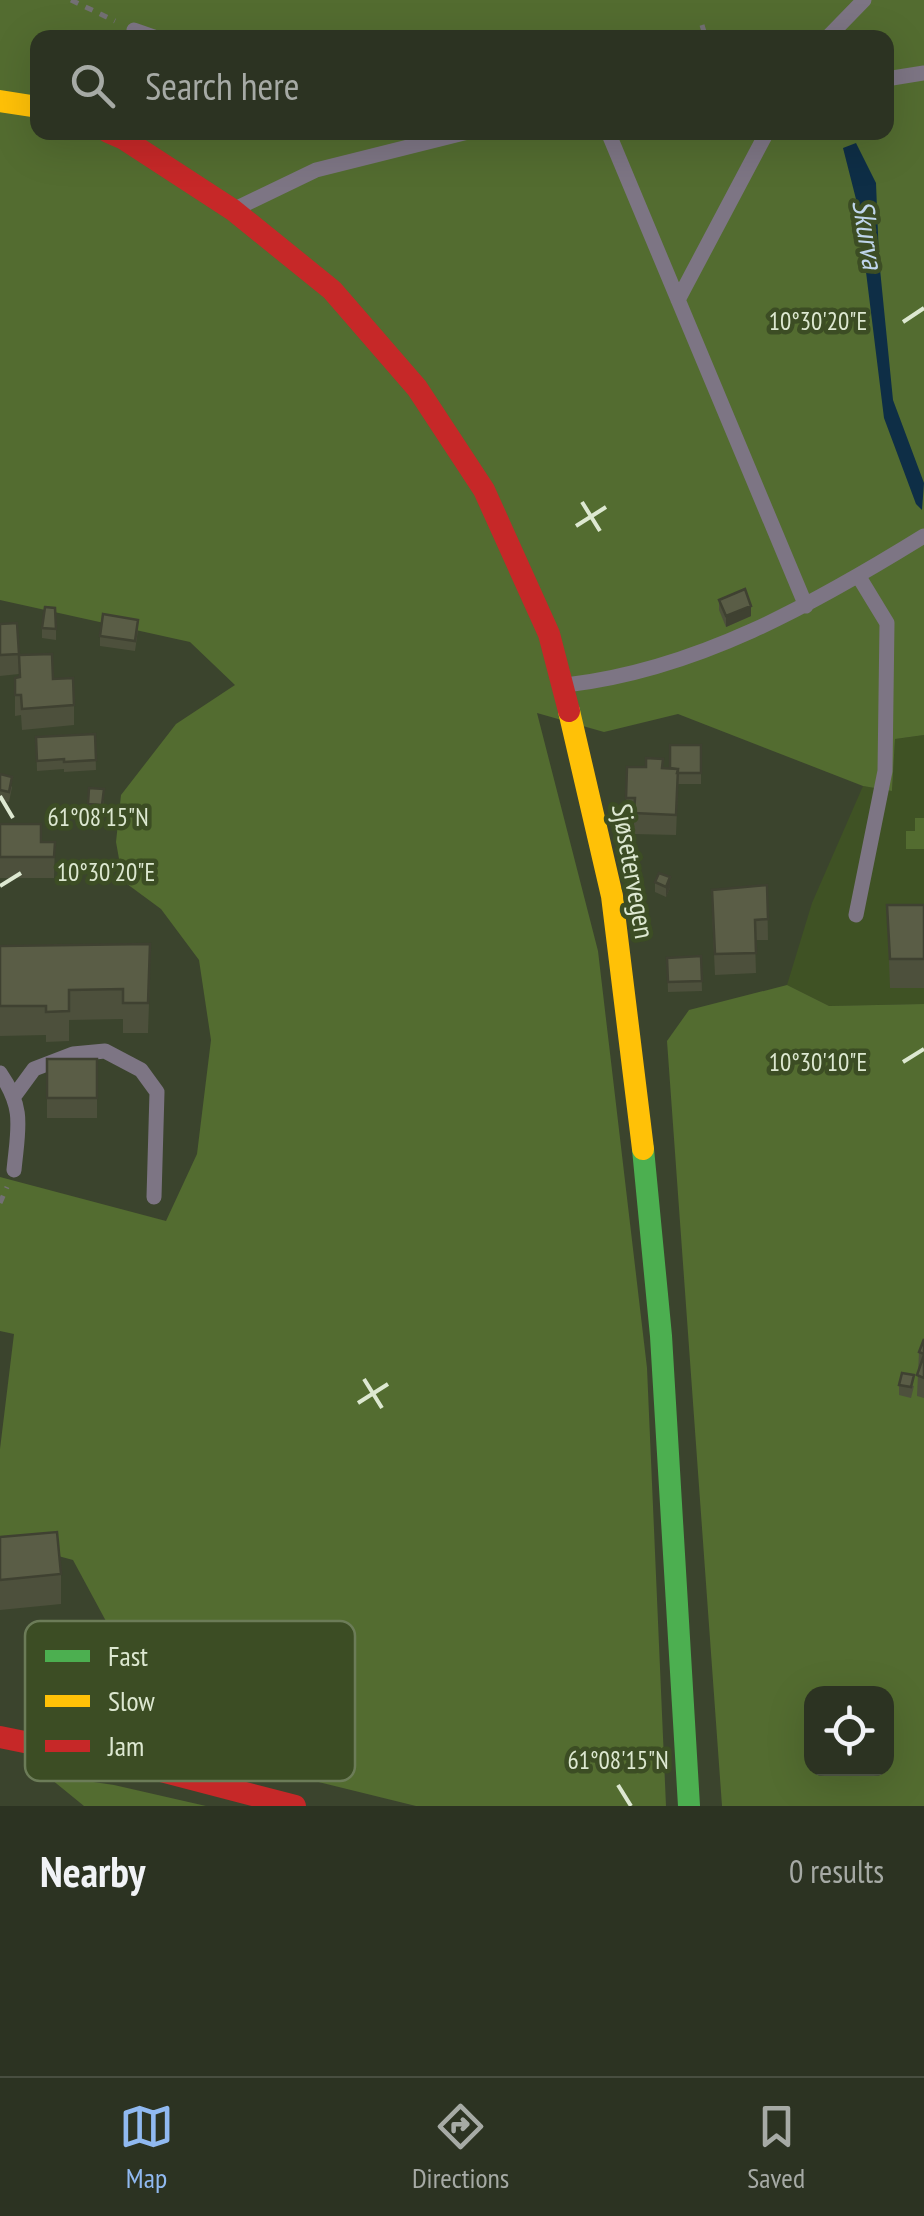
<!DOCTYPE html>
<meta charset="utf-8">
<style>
body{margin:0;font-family:"PT Sans Narrow",sans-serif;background:#343b2a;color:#f1f3f6}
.controls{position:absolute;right:30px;bottom:30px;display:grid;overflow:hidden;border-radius:20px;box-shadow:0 10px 40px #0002}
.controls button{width:90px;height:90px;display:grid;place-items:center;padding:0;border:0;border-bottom:2px solid #484e40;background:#2c3322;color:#f1f3f6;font:50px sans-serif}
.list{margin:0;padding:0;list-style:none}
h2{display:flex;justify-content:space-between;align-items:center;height:130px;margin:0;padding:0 40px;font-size:42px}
h2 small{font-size:32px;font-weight:400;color:#a6aaa5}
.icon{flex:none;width:55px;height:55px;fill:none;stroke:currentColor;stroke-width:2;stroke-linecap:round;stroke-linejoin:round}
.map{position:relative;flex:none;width:924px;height:1806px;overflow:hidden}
.search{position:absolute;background:#2c3322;box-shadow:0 10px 40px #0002;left:30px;right:30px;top:30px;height:110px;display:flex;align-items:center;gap:25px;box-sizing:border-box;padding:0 35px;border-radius:20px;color:#a6aaa5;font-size:38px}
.sheet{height:270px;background:#2c3322}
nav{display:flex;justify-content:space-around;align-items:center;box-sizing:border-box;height:140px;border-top:2px solid #484e40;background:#2c3322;font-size:28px;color:#a6aaa5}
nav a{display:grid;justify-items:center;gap:5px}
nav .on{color:#90b9f0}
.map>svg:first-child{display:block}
.built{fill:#3f5224}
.green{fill:#536c30;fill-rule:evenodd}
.water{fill:#0e2e46}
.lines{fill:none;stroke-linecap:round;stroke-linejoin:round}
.path{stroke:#737074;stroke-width:5;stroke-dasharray:8 8;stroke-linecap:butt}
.lane{stroke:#7d7584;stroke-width:15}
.fast{stroke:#4caf50;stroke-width:22}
.slow{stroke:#ffc107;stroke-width:22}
.jam{stroke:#c62828;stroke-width:22}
.wall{fill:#4d503c}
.shaded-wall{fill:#3f4131}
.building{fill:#5a5d46;stroke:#3f4131;stroke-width:2.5}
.ticks{fill:none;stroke:#dde8d1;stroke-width:4}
.labels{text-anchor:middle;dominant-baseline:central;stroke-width:9;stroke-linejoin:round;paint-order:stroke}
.street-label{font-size:28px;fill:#dde8d1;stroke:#3c4d24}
.water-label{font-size:30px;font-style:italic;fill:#bfd5eb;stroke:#3c4d24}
.key{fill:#3c4d24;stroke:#6c7c58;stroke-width:2.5}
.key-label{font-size:28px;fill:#dde8d1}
.ticks-label{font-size:25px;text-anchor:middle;fill:#dde8d1;stroke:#3c4d24;stroke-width:9;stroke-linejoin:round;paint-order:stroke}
</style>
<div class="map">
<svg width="924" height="1806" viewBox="0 0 924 1806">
<rect width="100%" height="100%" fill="#3b442d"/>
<path class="built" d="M 924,735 L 924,1004 L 829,1006 L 787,985 L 812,903 L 863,786 L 892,791 L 895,739 Z"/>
<path class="green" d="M 0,0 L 924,0 L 924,735 L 895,739 L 892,791 L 863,786 L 678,714 L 604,732 L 537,713 L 598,951 L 647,1368 L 666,1806 L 416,1806 L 160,1743 L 160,1681 L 140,1648 L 107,1623 L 73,1560 L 10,1543 L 0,1537 L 0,1449 L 14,1334 L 0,1331 L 0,1177 L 166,1221 L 197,1154 L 211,1040 L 199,960 L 161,909 L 123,881 L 116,842 L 121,795 L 176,724 L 235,685 L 190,642 L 0,600 ZM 38,38 L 886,38 L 886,132 L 38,132 Z
M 915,818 L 924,818 L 924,849 L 906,849 L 906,831 L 915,831 Z
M 787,985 L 829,1006 L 924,1004 L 924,1806 L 722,1806 L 667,1041 L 689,1010 ZM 812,1694 L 886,1694 L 886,1768 L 812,1768 Z
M 46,1775 L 114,1785 L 206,1806 L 84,1806 Z"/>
<path class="water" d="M 856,143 L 876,183 L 879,259 L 893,400 L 924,483 L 922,510 L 916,504 L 884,418 L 858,207 L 843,148 Z"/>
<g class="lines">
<path class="path" d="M 71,0 L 115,21
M 702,25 L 706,38
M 0,1203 L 7,1187"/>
<path class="lane" d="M 134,30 L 157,38
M 827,38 L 864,0
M 886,79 L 924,73
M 608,132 L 806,606
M 237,208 L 316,170 L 468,132
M 678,300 L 767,132
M 566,685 C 697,670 814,604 924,536
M 856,915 L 885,771 L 887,623 L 859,577
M 0,1073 C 25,1109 18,1128 14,1170
M 15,1095 L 34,1069 L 73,1054 L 105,1051 L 141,1070 L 157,1092 L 154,1197"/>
<path class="fast" d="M 643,1149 L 661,1336 L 689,1806"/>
<path class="slow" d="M 0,101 L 38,107
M 569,711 L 612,896 L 643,1149"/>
<path class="jam" d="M 108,132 L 124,139 L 233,210 L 332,290 L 417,388 L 484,490 L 549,634 L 569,711
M 0,1737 L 138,1765 L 295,1806"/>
</g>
<path class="wall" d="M 719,600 L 751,616 L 726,627 L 719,610 Z
M 17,623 L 19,655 L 53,679 L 74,705 L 74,725 L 22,730 L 21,715 L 15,716 L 15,678 L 19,678 L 19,674 L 0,676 L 0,624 Z
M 42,628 L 56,629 L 56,640 L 42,638 Z
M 138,630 L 135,651 L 100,646 L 100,636 Z
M 95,734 L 96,770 L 64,772 L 64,769 L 37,771 L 36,737 Z
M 701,745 L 701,784 L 678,784 L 676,835 L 634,834 L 634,819 L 626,819 L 627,767 L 670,768 Z
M 0,774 L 12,787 L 9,802 L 0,800 Z
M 104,800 L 102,815 L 88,814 L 88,804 Z
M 0,824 L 41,842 L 55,842 L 54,878 L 0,878 Z
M 655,882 L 670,888 L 666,897 L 655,892 Z
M 767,885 L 768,940 L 755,940 L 756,973 L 715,975 L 712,910 Z
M 887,905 L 924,905 L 924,988 L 890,988 Z
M 0,946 L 150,973 L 148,1033 L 123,1033 L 123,1019 L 69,1020 L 69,1041 L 46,1042 L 46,1035 L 0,1036 Z
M 701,956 L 702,991 L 668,992 L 667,958 Z
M 47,1059 L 97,1059 L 97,1118 L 47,1118 Z
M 924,1339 L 924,1398 L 917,1396 L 919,1352 Z
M 899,1385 L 914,1386 L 911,1398 L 899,1395 Z
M 0,1537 L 61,1574 L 61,1604 L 0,1610 Z
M 59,1645 L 97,1694 L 97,1715 L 62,1717 Z"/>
<path class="shaded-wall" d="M 751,606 L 751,616 L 726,627 L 726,616 Z
M 670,877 L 670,888 L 666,897 L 666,887 Z"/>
<path class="building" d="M 745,589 L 751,606 L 726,616 L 719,600 Z
M 45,607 L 55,608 L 56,629 L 42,628 Z
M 103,614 L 138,620 L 135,641 L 100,636 Z
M 17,623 L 19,654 L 0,655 L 0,624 Z
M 52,654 L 53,679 L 73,678 L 74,705 L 22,709 L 21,695 L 15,695 L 15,678 L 20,677 L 19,655 Z
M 95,734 L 96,760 L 64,762 L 64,759 L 37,761 L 36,737 Z
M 670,745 L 701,745 L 701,773 L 677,773 L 678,769 L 670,768 Z
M 646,758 L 663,759 L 662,768 L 678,769 L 676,815 L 634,813 L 635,798 L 626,798 L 627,767 L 646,767 Z
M 0,774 L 12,777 L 9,792 L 0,790 Z
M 89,788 L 104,789 L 102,805 L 88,804 Z
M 0,824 L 41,824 L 41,842 L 55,842 L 54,857 L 0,857 Z
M 659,873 L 670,877 L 666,887 L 655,882 Z
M 767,885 L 768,919 L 755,920 L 756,953 L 715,954 L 712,890 Z
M 887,905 L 924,905 L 924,959 L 890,959 Z
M 150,944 L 148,1003 L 123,1003 L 123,989 L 69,990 L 69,1011 L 46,1012 L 46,1006 L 0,1006 L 0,946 Z
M 701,956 L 702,981 L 668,982 L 667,958 Z
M 47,1059 L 97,1059 L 97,1098 L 47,1098 Z
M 924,1339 L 924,1354 L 919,1352 Z
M 924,1355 L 924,1378 L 917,1375 Z
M 902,1373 L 914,1375 L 911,1387 L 899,1385 Z
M 57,1532 L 61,1574 L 0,1580 L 0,1537 Z"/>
<path class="ticks" d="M 903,322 L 924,308M 582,502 L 600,531M 576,526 L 606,507M 0,796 L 13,818M 0,886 L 21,873M 903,1062 L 924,1049M 364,1379 L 382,1408M 358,1403 L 388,1384M 618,1785 L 631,1806"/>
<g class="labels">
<g class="street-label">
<text transform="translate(634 871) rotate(80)">Sjøsetervegen</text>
</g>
<g class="water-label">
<text transform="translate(869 234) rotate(81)">Skurva</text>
</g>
</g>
<rect x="25" y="1621" width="330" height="160" rx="15" class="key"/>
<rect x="45" y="1650" width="45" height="12" fill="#4caf50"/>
<rect x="45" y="1695" width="45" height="12" fill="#ffc107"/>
<rect x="45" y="1740" width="45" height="12" fill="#c62828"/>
<g class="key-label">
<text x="108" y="1666">Fast</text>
<text x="108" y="1711">Slow</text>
<text x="108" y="1756">Jam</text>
</g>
<g class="ticks-label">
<text x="818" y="330">10°30'20"E</text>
<text x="98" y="826">61°08'15"N</text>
<text x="106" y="881">10°30'20"E</text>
<text x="818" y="1071">10°30'10"E</text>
<text x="618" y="1769">61°08'15"N</text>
</g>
</svg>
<div class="controls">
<button><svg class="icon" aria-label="locate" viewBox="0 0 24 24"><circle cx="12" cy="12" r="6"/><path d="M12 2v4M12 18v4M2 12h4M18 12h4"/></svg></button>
</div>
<div class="search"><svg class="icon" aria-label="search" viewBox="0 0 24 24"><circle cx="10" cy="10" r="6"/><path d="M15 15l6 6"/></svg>Search here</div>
</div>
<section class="sheet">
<h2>Nearby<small>0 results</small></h2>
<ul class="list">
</ul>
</section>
<nav>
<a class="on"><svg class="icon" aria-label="map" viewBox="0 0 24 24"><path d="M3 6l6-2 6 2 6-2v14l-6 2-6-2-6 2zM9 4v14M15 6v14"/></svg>Map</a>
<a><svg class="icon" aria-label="directions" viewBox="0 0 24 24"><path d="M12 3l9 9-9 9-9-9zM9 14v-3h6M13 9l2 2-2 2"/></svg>Directions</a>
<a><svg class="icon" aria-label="saved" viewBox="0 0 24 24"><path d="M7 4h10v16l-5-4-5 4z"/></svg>Saved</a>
</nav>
